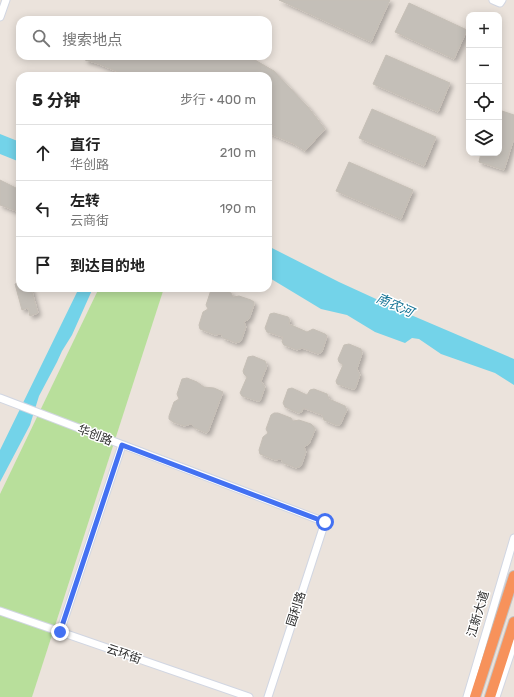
<!DOCTYPE html>
<html lang="zh">
<meta charset="utf-8">
<style>
body{margin:0;font-family:Rubik,"Noto Sans SC",sans-serif;background:#f6f6f6;color:#222}
.controls{position:absolute;right:12px;top:12px;display:grid;overflow:hidden;border-radius:8px;box-shadow:0 2px 10px #0003}
.controls button{width:36px;height:36px;display:grid;place-items:center;padding:0;border:0;border-bottom:1px solid #e0e0e0;background:#fff;color:#222;font:20px sans-serif}
.stop{position:absolute;width:12px;height:12px;margin:-9px;border:3px solid #4371f2;border-radius:50%;background:#fff}
.stop.end{background:#4371f2;border-color:#fff;box-shadow:0 1px 4px #0008}
.list{margin:0;padding:0;list-style:none}
h2{display:flex;justify-content:space-between;align-items:center;height:52px;margin:0;padding:0 16px;font-size:17px}
h2 small{font-size:13px;font-weight:400;color:#767676}
.list li{display:grid;grid-template-columns:26px 1fr auto;gap:12px;align-items:center;box-sizing:border-box;height:56px;padding:0 16px;border-top:1px solid #e0e0e0}
.list b{display:block;font-size:15px;white-space:nowrap}
.list p{margin:0;font-size:13px;white-space:nowrap;color:#767676}
.list em{font-size:13px;font-style:normal;color:#767676}
.icon{flex:none;width:22px;height:22px;fill:none;stroke:currentColor;stroke-width:2;stroke-linecap:round;stroke-linejoin:round}
.map{position:relative;flex:none;width:514px;height:697px;overflow:hidden}
.search{position:absolute;background:#fff;box-shadow:0 2px 10px #0003;left:16px;top:16px;width:256px;height:44px;display:flex;align-items:center;gap:10px;box-sizing:border-box;padding:0 14px;border-radius:12px;color:#767676;font-size:15px}
.panel{position:absolute;background:#fff;box-shadow:0 2px 10px #0003;left:16px;top:72px;width:256px;height:220px;border-radius:12px}
.map>svg:first-child{display:block}
.green{fill:#b8df9b}
.water{fill:#73d3e9}
.building{fill:#c4bfb8;stroke:#c6bfb6;filter:url(#shadow)}
.lines{fill:none;stroke-linecap:round;stroke-linejoin:round}
.minor-casing{stroke:#d1d6e2;stroke-width:9}
.highway-casing{stroke:#c3c3c3;stroke-width:12}
.minor{stroke:#fff;stroke-width:7}
.highway{stroke:#f7925b;stroke-width:10}
.route{stroke:#4371f2;stroke-width:5}
.labels{text-anchor:middle;dominant-baseline:central;stroke-width:3;stroke-linejoin:round;paint-order:stroke}
.street-label{font-size:12px;fill:#2a2a2a;stroke:#fff}
.water-label{font-size:13px;font-style:italic;fill:#137294;stroke:#fff}
</style>
<div class="map">
<svg width="514" height="697" viewBox="0 0 514 697">
<defs>
<filter id="shadow"><feDropShadow dx="3" dy="3" stdDeviation="2" flood-color="#0004"/></filter>
</defs>
<rect width="100%" height="100%" fill="#ebe3dc"/>
<path class="green" d="M 99,288 L 164,288 L 32,697 L 0,697 L 0,494 Z"/>
<path class="water" d="M 0,134 L 20,142 L 20,162 L 0,154 Z
M 268,246 L 339,282 L 411,315 L 514,359 L 514,385 L 495,373 L 441,354 L 419,339 L 412,338 L 405,343 L 375,332 L 347,315 L 321,309 L 268,277 Z
M 79,288 L 93,288 L 72,335 L 62,351 L 57,362 L 39,396 L 30,425 L 0,482 L 0,450 Z"/>
<path class="building" d="M 279,0 L 390,0 L 371,42 Z
M 409,3 L 467,30 L 454,59 L 395,32 Z
M 386,55 L 450,83 L 438,112 L 373,84 Z
M 86,56 L 248,56 L 274,71 L 308,107 L 325,129 L 305,151 L 294,144 L 268,133 L 268,76 L 128,76 L 96,63 L 85,60 Z
M 372,109 L 436,137 L 424,166 L 359,138 Z
M 499,110 L 514,115 L 514,138 L 504,170 L 479,162 L 481,153 L 499,153 Z
M 349,162 L 413,190 L 401,219 L 336,191 Z
M 0,180 L 20,190 L 20,200 L 16,211 L 0,205 Z
M 20,282 L 20,288 L 31,288 L 38,313 L 30,316 L 28,308 L 22,310 L 15,284 Z
M 218,288 L 231,293 L 233,297 L 239,296 L 251,300 L 254,302 L 254,305 L 249,319 L 244,322 L 246,327 L 241,341 L 236,343 L 223,338 L 221,334 L 215,335 L 200,329 L 199,325 L 203,312 L 208,309 L 206,305 L 211,290 Z
M 274,313 L 288,317 L 290,320 L 289,324 L 307,332 L 313,329 L 325,334 L 327,336 L 322,352 L 318,354 L 302,348 L 297,350 L 284,345 L 282,342 L 283,337 L 267,332 L 265,328 L 270,314 Z
M 349,344 L 361,349 L 362,354 L 357,369 L 360,375 L 355,389 L 352,389 L 337,384 L 336,381 L 343,365 L 339,362 L 338,359 L 344,345 Z
M 253,356 L 265,361 L 267,366 L 261,381 L 265,387 L 260,401 L 257,401 L 242,396 L 240,393 L 247,377 L 244,374 L 243,371 L 248,357 Z
M 187,378 L 197,382 L 204,387 L 214,388 L 223,392 L 208,432 L 206,433 L 195,428 L 191,424 L 184,426 L 173,422 L 169,419 L 169,416 L 174,402 L 179,399 L 177,394 L 182,379 Z
M 292,388 L 307,395 L 310,390 L 314,389 L 327,394 L 329,399 L 345,406 L 347,410 L 340,425 L 336,425 L 324,420 L 322,415 L 303,408 L 302,412 L 298,413 L 285,407 L 283,403 L 288,389 Z
M 274,413 L 278,413 L 291,418 L 293,421 L 299,420 L 311,424 L 314,427 L 315,430 L 309,444 L 304,447 L 306,452 L 301,466 L 296,468 L 283,463 L 281,459 L 275,460 L 260,454 L 259,450 L 263,437 L 268,433 L 266,429 L 271,415 Z"/>
<g class="lines">
<g class="minor-casing">
<path id="minor" d="M 493,0 L 500,3 L 502,0
M 0,17 L 6,0
M 0,398 L 325,522 L 268,697
M 0,611 L 249,697
M 60,632 L 122,445
M 467,697 L 514,538
M 496,697 L 514,643"/>
</g>
<g class="highway-casing">
<path id="highway" d="M 475,697 L 514,576
M 490,697 L 514,622"/>
</g>
<use href="#minor" class="minor"/>
<use href="#highway" class="highway"/>
</g>
<g class="lines">
<path class="route" d="M 60,632 L 122,445 L 325,522"/>
</g>
<g class="labels">
<g class="street-label">
<text transform="translate(95 435) rotate(21)">华创路</text>
<text transform="translate(296 609) rotate(-72)">园利路</text>
<text transform="translate(478 614) rotate(-73)">江新大道</text>
<text transform="translate(124 654) rotate(19)">云环街</text>
</g>
<g class="water-label">
<text transform="translate(395 305) rotate(24)">南农河</text>
</g>
</g>
</svg>
<div class="controls">
<button>+</button>
<button>−</button>
<button><svg class="icon" aria-label="locate" viewBox="0 0 24 24"><circle cx="12" cy="12" r="6"/><path d="M12 2v4M12 18v4M2 12h4M18 12h4"/></svg></button>
<button><svg class="icon" aria-label="layers" viewBox="0 0 24 24"><path d="M12 4l9 5-9 5-9-5zM3 14l9 5 9-5"/></svg></button>
</div>
<div class="stop" style="left:325px;top:522px"></div>
<div class="stop end" style="left:60px;top:632px"></div>
<div class="search"><svg class="icon" aria-label="search" viewBox="0 0 24 24"><circle cx="10" cy="10" r="6"/><path d="M15 15l6 6"/></svg>搜索地点</div>
<section class="panel">
<h2>5 分钟<small>步行 · 400 m</small></h2>
<ul class="list">
<li><svg class="icon" aria-label="ahead" viewBox="0 0 24 24"><path d="M12 20V5M6 11l6-6 6 6"/></svg><div><b>直行</b><p>华创路</p></div><em>210 m</em></li>
<li><svg class="icon" aria-label="left" viewBox="0 0 24 24"><path d="M17 20v-9H6M10 6l-5 5 5 5"/></svg><div><b>左转</b><p>云商街</p></div><em>190 m</em></li>
<li><svg class="icon" aria-label="arrive" viewBox="0 0 24 24"><path d="M6 21V4h12l-3 4 3 4H6"/></svg><div><b>到达目的地</b></div></li>
</ul>
</section>
</div>
